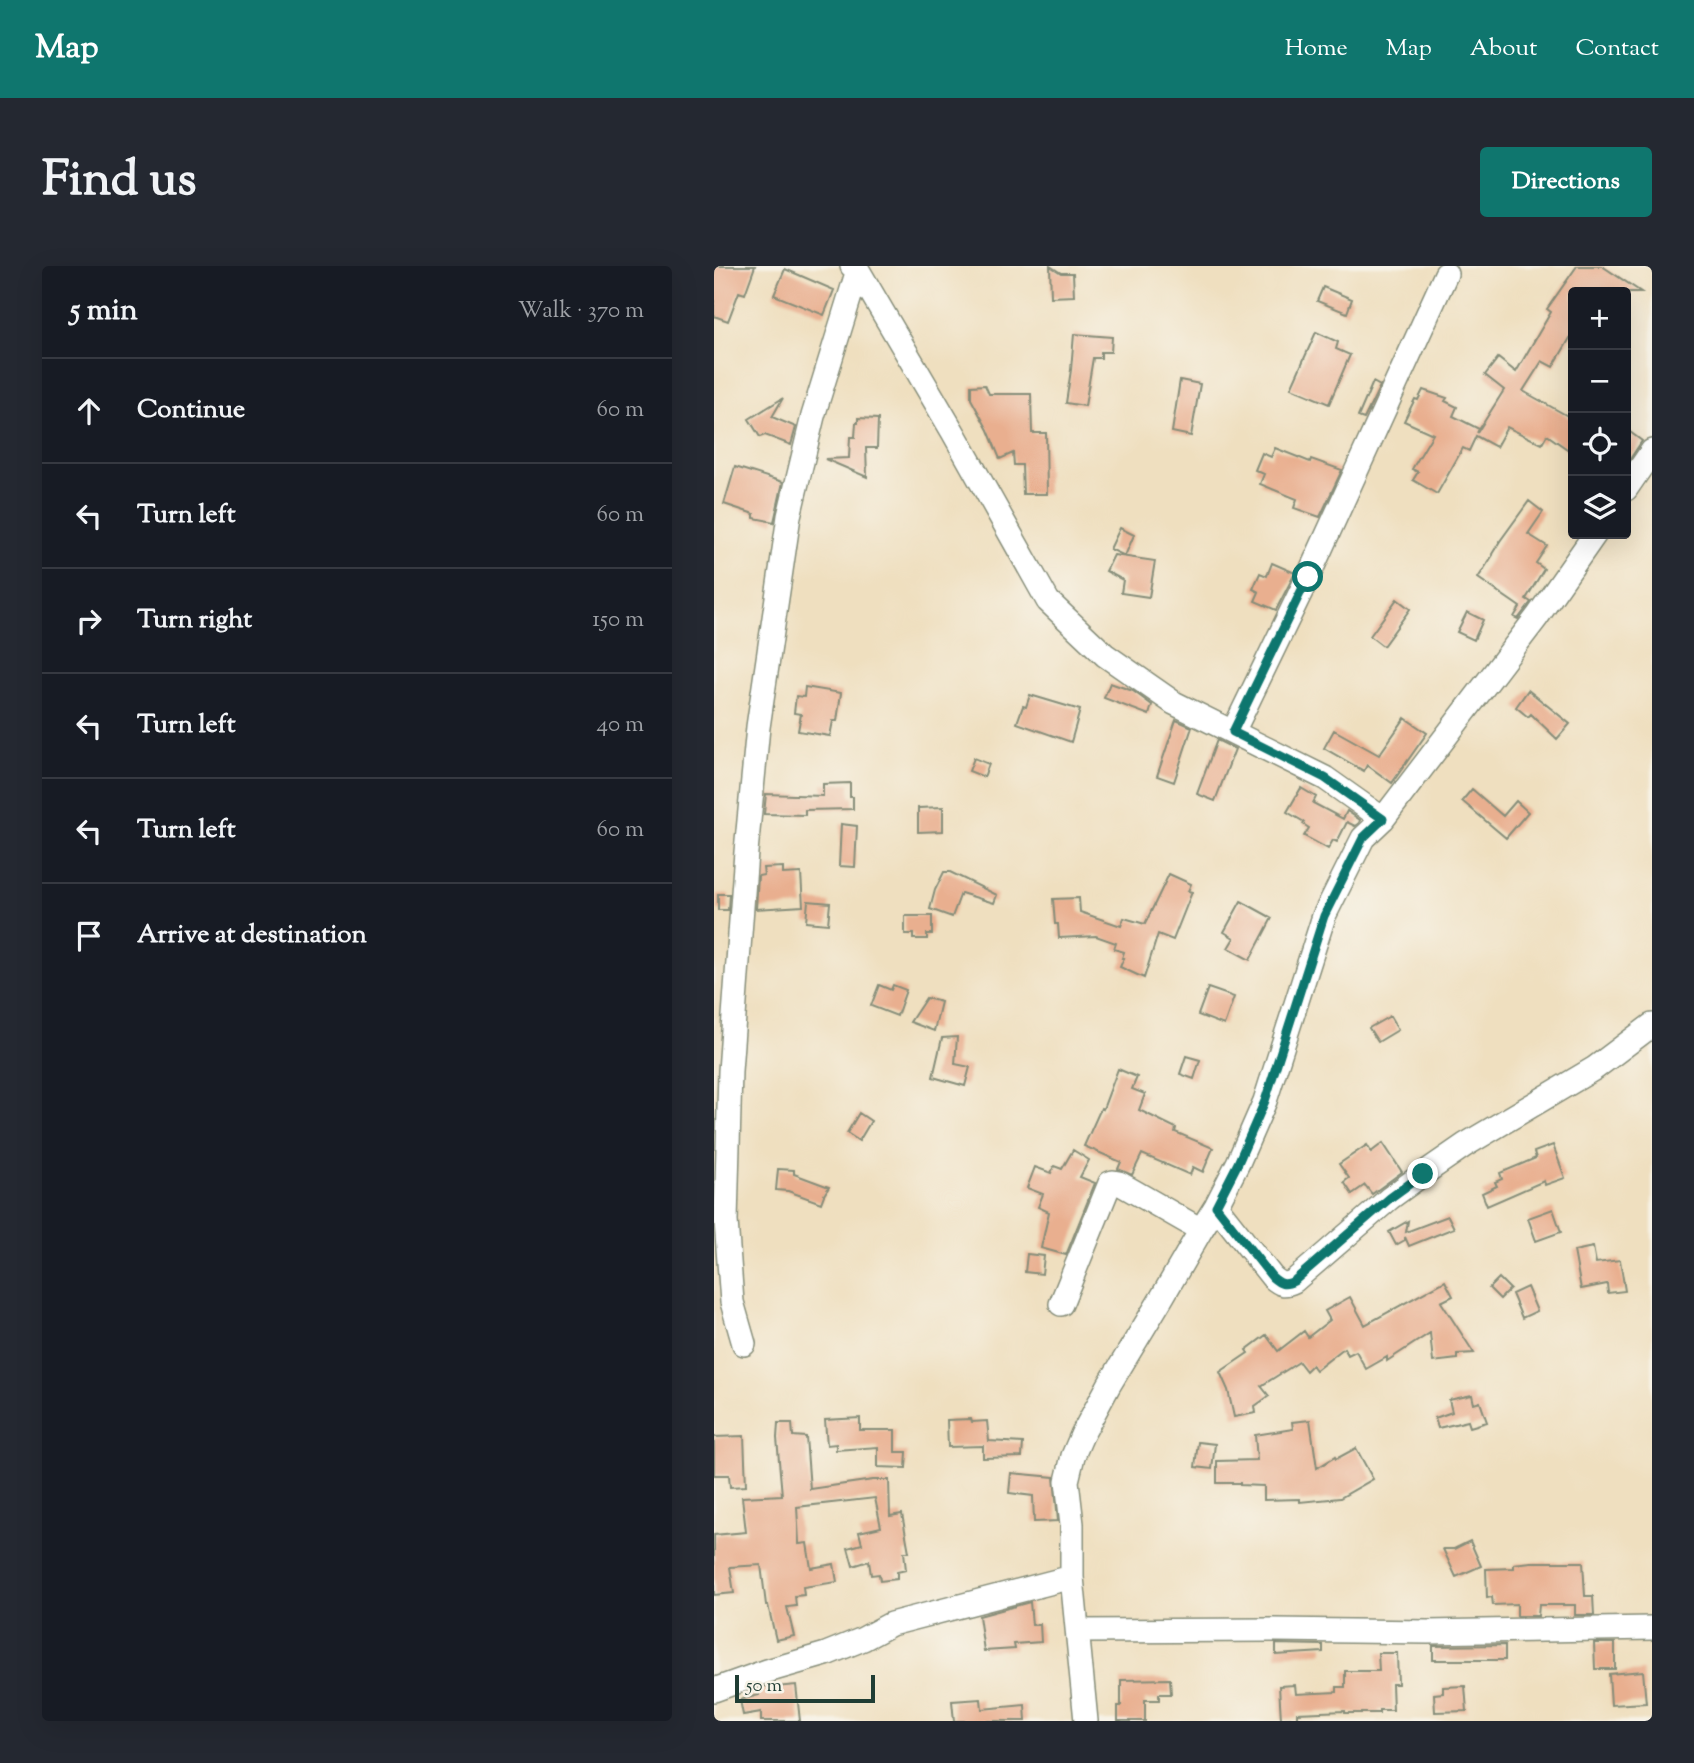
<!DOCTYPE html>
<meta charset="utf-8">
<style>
body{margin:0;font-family:"Sorts Mill Goudy",serif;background:#242831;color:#f1f3f6}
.controls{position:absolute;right:21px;top:21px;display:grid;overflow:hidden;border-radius:7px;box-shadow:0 7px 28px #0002}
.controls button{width:63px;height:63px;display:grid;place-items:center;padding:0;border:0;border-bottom:2px solid #363941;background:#171b24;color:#f1f3f6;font:35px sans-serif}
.scale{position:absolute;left:21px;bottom:18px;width:140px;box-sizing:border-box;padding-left:7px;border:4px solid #1f3d34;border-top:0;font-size:19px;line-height:24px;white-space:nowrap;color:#1f3d34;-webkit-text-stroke:5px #f7f3e8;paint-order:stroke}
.stop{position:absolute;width:21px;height:21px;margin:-16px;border:5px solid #0f766e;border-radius:50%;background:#fff}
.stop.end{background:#0f766e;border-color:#fff;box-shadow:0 2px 7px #0008}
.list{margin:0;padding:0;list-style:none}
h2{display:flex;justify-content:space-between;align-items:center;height:91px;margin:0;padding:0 28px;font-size:30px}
h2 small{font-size:23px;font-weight:400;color:#9ea1a6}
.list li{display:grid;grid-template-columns:46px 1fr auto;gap:21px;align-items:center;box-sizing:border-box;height:105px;padding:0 28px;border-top:2px solid #363941}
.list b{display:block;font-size:26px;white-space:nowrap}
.list em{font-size:23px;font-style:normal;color:#9ea1a6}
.icon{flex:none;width:38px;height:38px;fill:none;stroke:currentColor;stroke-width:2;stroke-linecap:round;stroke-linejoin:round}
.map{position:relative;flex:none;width:938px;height:1455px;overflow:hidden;border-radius:7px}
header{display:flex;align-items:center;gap:42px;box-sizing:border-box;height:98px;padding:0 35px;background:#0f766e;color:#fff}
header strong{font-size:33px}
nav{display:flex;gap:38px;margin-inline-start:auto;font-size:24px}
.intro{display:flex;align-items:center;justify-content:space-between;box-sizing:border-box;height:168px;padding:0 42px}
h1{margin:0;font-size:49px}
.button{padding:18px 32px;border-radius:7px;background:#0f766e;color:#fff;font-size:24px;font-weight:700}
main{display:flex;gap:42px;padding:0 42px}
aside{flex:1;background:#171b24;border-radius:7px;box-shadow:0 7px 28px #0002}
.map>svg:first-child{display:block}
.building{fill:#e9af8f}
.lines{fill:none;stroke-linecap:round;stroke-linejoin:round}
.street-casing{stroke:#878e7a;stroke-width:26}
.street{stroke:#fff;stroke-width:23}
.route{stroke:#0f766e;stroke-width:9}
</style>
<header>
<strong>Map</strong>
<nav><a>Home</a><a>Map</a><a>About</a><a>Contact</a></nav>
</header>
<div class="intro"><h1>Find us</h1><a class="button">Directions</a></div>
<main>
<aside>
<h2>5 min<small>Walk · 370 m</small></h2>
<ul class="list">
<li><svg class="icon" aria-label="ahead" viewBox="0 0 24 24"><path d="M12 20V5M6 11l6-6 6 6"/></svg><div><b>Continue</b></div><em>60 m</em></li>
<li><svg class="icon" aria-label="left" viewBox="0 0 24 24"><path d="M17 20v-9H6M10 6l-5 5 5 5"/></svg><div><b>Turn left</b></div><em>60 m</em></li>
<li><svg class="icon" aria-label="right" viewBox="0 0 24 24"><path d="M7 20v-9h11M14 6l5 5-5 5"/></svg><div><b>Turn right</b></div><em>150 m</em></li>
<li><svg class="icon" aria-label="left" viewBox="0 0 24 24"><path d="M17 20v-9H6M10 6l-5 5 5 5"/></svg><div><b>Turn left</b></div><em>40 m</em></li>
<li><svg class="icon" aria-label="left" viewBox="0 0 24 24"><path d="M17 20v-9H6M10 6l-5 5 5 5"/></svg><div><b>Turn left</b></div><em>60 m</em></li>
<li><svg class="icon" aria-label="arrive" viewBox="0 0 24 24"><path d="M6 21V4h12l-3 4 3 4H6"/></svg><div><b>Arrive at destination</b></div></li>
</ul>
</aside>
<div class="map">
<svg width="938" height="1455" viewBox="0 0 938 1455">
<rect width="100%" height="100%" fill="#f7f3e8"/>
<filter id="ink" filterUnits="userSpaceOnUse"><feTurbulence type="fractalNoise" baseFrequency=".0143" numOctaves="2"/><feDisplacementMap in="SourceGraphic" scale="14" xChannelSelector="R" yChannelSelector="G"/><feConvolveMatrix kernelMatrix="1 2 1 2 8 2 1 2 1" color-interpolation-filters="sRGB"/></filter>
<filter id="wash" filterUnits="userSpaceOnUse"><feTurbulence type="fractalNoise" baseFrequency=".00686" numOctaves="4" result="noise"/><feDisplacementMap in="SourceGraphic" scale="28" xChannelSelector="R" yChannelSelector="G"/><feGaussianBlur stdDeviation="1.57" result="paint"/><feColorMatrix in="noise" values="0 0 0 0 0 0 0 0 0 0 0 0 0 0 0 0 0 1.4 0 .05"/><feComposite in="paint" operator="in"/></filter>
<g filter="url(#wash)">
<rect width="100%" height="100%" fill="#efdfbf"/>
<g id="blocks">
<path class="building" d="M 0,0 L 41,0 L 31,28 L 25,26 L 14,55 L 0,50 Z
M 336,0 L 347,7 L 359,7 L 360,30 L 337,31 Z
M 863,0 L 888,0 L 927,26 L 859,26 L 859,67 L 839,101 L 828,95 L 809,125 L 859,153 L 859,187 L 833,169 L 828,178 L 793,161 L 782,181 L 762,170 L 755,185 L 749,182 L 723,228 L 699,214 L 704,206 L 698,203 L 719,168 L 690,155 L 701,133 L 704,134 L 709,124 L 733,132 L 731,135 L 743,141 L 739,150 L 765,163 L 763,167 L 790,124 L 771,109 L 784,92 L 802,106 L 837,46 L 833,43 Z
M 71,3 L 120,24 L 110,49 L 60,29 Z
M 609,21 L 638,33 L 633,47 L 603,35 Z
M 602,66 L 624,76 L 622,83 L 636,89 L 615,138 L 577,122 Z
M 360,68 L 398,71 L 397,86 L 387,86 L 387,92 L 379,92 L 371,140 L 352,137 L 357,104 Z
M 466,114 L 486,118 L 477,170 L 458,166 Z
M 659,116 L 666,120 L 650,153 L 644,151 Z
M 271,119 L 275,128 L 317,128 L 318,167 L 332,167 L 333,228 L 309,228 L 308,199 L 300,199 L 299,187 L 286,193 L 274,164 L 257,133 L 257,120 Z
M 69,132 L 58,151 L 82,161 L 77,179 L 51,169 L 46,171 L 35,153 Z
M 144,152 L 164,153 L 163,182 L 152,182 L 153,211 L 111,193 L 135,192 L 136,171 L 141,171 L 142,157 L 144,157 Z
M 912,163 L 928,175 L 912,199 Z
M 561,182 L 596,196 L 597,193 L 628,204 L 606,251 L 580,242 L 583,233 L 546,218 L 550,208 L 541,204 L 548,187 L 557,191 Z
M 21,201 L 69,216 L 60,256 L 40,252 L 40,248 L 10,238 Z
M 815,235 L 829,246 L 814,268 L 833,280 L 822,297 L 830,303 L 812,333 L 817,336 L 804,353 L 800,351 L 806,341 L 764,312 L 779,289 L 778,288 L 786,275 Z
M 406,262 L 420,269 L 411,290 L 396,283 Z
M 400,289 L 441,295 L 435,331 L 407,327 L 409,314 L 392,305 Z
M 558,297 L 581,307 L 562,344 L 541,335 L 545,326 L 539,323 L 546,307 L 553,310 Z
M 683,333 L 696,343 L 669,380 L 656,370 Z
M 753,346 L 769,354 L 760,374 L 743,366 Z
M 396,417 L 419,425 L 438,439 L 435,449 L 390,432 Z
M 91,421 L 127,427 L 123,455 L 119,455 L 116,470 L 84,465 L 87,448 L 80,447 L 82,430 L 90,431 Z
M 814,424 L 856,458 L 843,473 L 817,448 L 814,451 L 802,441 Z
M 316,429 L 366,444 L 357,476 L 303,457 L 309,440 L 312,441 Z
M 691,452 L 713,467 L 678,517 L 653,499 L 650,505 L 610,482 L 620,464 L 665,489 Z
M 462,454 L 478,461 L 460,516 L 443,510 Z
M 503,474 L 521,483 L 501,535 L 483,528 Z
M 260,492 L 275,498 L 270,511 L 255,505 Z
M 136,517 L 136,531 L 139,531 L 139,543 L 91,544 L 91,549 L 50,548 L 52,528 L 109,530 L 109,518 Z
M 587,522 L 602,531 L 599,537 L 629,553 L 633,545 L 646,554 L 645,557 L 641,560 L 633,556 L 623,576 L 619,574 L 614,583 L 590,570 L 595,562 L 589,558 L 590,556 L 573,546 Z
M 758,523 L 789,550 L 802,535 L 814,546 L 792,572 L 748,535 Z
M 229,541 L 229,565 L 204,566 L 204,542 Z
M 127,558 L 143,560 L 141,601 L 125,600 Z
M 69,601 L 69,608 L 87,607 L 89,640 L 42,643 L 44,610 L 50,609 L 49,602 Z
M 230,606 L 236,606 L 283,629 L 280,637 L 247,627 L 238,651 L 216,643 L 221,624 Z
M 455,608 L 477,618 L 474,625 L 478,626 L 459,674 L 444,668 L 430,712 L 406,701 L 410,692 L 408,692 L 410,686 L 400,683 L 402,677 L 382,670 L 345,672 L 344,658 L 341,658 L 339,633 L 365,632 L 366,646 L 407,660 L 410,652 L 431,658 Z
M 4,628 L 15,628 L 14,644 L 4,644 Z
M 94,635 L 116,637 L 114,658 L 92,656 Z
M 527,635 L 558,652 L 536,694 L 514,682 L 520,672 L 510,666 Z
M 191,650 L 218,650 L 218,668 L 213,668 L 213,673 L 199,673 L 199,668 L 191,668 Z
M 165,719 L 177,724 L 179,719 L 192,724 L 183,750 L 157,740 Z
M 494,722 L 520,731 L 510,759 L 484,749 Z
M 212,732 L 227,736 L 220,765 L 196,756 Z
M 676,750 L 684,764 L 664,776 L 655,762 Z
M 243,771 L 241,798 L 256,801 L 251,820 L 219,811 L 228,772 Z
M 472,790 L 486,794 L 480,813 L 466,808 Z
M 404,803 L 423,811 L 418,823 L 431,828 L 425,844 L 462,862 L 461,866 L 499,882 L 489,906 L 479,901 L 476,909 L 428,888 L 418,909 L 404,903 L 407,896 L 370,880 L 387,842 L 389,843 Z
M 145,847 L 157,855 L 145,875 L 133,867 Z
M 669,877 L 688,906 L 658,928 L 651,919 L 638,928 L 630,916 L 635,912 L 625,898 L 653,879 L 657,886 Z
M 839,879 L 851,912 L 831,919 L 830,915 L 773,940 L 768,927 L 783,920 L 781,916 L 788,913 L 786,907 L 822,892 L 820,886 Z
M 359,884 L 375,894 L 366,911 L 381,917 L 352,989 L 327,982 L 335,946 L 324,941 L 329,928 L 313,922 L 321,901 L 337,907 L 340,900 L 348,903 Z
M 64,903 L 80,904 L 80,908 L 115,921 L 110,929 L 107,937 L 74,925 L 62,924 Z
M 839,943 L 847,966 L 822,975 L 814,952 Z
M 734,950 L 740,962 L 695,980 L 691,971 L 691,974 L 682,979 L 675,966 L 694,955 L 692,966 Z
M 879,981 L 882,997 L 906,994 L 911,1025 L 894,1027 L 893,1018 L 867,1023 L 860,985 Z
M 313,988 L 330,990 L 328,1008 L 311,1006 Z
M 785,1012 L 796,1023 L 786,1033 L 775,1022 Z
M 731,1015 L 739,1030 L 727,1036 L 760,1087 L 743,1088 L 743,1093 L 719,1096 L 716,1067 L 673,1095 L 673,1091 L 652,1103 L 642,1085 L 634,1089 L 630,1082 L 602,1104 L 598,1099 L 592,1105 L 585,1096 L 547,1120 L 555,1130 L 541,1140 L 542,1147 L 520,1151 L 514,1124 L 506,1106 L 534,1087 L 532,1084 L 552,1069 L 564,1085 L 590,1065 L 594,1071 L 616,1054 L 611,1045 L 636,1031 L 651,1059 Z
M 813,1021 L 823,1045 L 808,1052 L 798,1028 Z
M 758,1129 L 760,1138 L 766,1136 L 773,1156 L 756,1161 L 754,1155 L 724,1162 L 721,1152 L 738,1146 L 735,1134 Z
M 146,1152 L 146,1164 L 181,1164 L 181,1186 L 193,1186 L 192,1202 L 164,1201 L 164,1181 L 122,1184 L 122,1178 L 113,1179 L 111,1154 Z
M 257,1153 L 258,1156 L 273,1155 L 275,1175 L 309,1177 L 308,1191 L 269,1192 L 269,1180 L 234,1181 L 233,1154 Z
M 596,1154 L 603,1202 L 621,1191 L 622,1193 L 642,1182 L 659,1213 L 626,1232 L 586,1236 L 586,1233 L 550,1234 L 550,1220 L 526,1219 L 526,1217 L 503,1217 L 503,1195 L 543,1194 L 541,1169 L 579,1163 L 578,1156 Z
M 64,1157 L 78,1157 L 79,1170 L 92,1171 L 96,1223 L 159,1214 L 175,1214 L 176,1250 L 188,1248 L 195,1286 L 190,1286 L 192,1304 L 183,1306 L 183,1313 L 166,1315 L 165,1308 L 157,1309 L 155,1295 L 139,1300 L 134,1282 L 148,1278 L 145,1266 L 167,1261 L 161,1232 L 83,1241 L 85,1276 L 85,1278 L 93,1277 L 97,1302 L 120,1298 L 123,1316 L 89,1321 L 90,1329 L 81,1330 L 82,1340 L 73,1341 L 80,1370 L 62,1374 L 54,1339 L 52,1339 L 47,1299 L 16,1301 L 20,1327 L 0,1329 L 0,1269 L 32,1266 L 28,1231 L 68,1229 L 63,1172 Z
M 30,1170 L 32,1220 L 16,1221 L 15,1209 L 0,1209 L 0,1171 Z
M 484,1176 L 501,1178 L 498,1203 L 481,1201 Z
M 297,1207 L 340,1211 L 344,1255 L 320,1256 L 319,1230 L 295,1227 Z
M 756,1275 L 767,1300 L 742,1311 L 729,1283 L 740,1283 Z
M 817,1296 L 869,1296 L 871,1330 L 879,1330 L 880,1349 L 861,1349 L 861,1339 L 825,1339 L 824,1350 L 803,1350 L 803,1338 L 779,1339 L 778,1331 L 773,1332 L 772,1303 L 800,1302 L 800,1298 Z
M 316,1336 L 318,1359 L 326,1358 L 327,1376 L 300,1378 L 301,1383 L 270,1385 L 265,1350 Z
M 880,1377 L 901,1377 L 901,1403 L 881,1403 Z
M 562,1378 L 609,1379 L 609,1386 L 562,1389 Z
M 791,1379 L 791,1394 L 719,1394 L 719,1380 Z
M 664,1387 L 683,1387 L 684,1418 L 678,1418 L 679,1444 L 665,1444 L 665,1447 L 631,1447 L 631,1445 L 583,1447 L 583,1452 L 567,1453 L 565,1420 L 581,1419 L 582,1428 L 623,1426 L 623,1421 L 631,1421 L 631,1405 L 665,1405 Z
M 929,1405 L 932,1437 L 897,1439 L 895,1408 Z
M 456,1413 L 457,1428 L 445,1428 L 445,1434 L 431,1434 L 431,1455 L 404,1455 L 404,1440 L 407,1440 L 407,1414 Z
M 61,1417 L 62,1421 L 82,1419 L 86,1455 L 47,1455 L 47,1446 L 29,1449 L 26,1434 L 45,1429 L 44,1423 Z
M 751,1420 L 753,1445 L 721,1446 L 720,1428 L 729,1427 L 729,1421 Z
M 267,1433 L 268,1443 L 311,1439 L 312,1455 L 240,1455 L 238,1435 Z"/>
</g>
</g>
<g filter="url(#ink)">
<use href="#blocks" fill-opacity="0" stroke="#878e7a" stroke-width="2"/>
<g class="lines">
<g class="street-casing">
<path id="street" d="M 138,0 L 144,4 L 239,166 L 334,335 L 391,389 L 460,437 L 611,512 L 669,553 L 649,572 L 610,650 L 551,835 L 524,897 L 502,940 L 487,964 L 447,1033 L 395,1119 L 368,1169 L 359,1190 L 353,1215 L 358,1258 L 358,1311 L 372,1455
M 912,223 L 938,185
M 519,466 L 594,311 L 732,8
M 669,553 L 823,351 L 881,268
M 502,940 L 558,1011 C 566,1018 570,1020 580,1015 L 676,932 L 709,908 L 751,879 L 881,802 L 938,759
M 347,1038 L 396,917 L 399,916 L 405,917 L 487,964
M 30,1078 L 18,1036 L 12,955 L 16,805 L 32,586 L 44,461 L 75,250 L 99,150 L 144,4
M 364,1365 L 560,1364 L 714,1366 L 938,1362
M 0,1424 L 53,1405 L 112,1388 L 149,1373 L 177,1358 L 358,1311"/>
</g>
<use href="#street" class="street"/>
</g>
</g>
<g class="lines" filter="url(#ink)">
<path class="route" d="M 594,311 L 519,466 L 611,512 L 669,553 L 649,572 L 610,650 L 551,835 L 524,897 L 502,940 L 558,1011 C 566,1018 570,1020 580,1015 L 676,932 L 709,908"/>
</g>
</svg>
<div class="controls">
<button>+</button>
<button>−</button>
<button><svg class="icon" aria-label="locate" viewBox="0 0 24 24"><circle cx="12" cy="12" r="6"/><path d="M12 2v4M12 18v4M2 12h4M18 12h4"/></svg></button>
<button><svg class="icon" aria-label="layers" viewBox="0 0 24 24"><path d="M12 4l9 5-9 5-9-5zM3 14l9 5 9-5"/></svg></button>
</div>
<div class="scale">50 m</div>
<div class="stop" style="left:594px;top:311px"></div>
<div class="stop end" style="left:709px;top:908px"></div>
</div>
</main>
